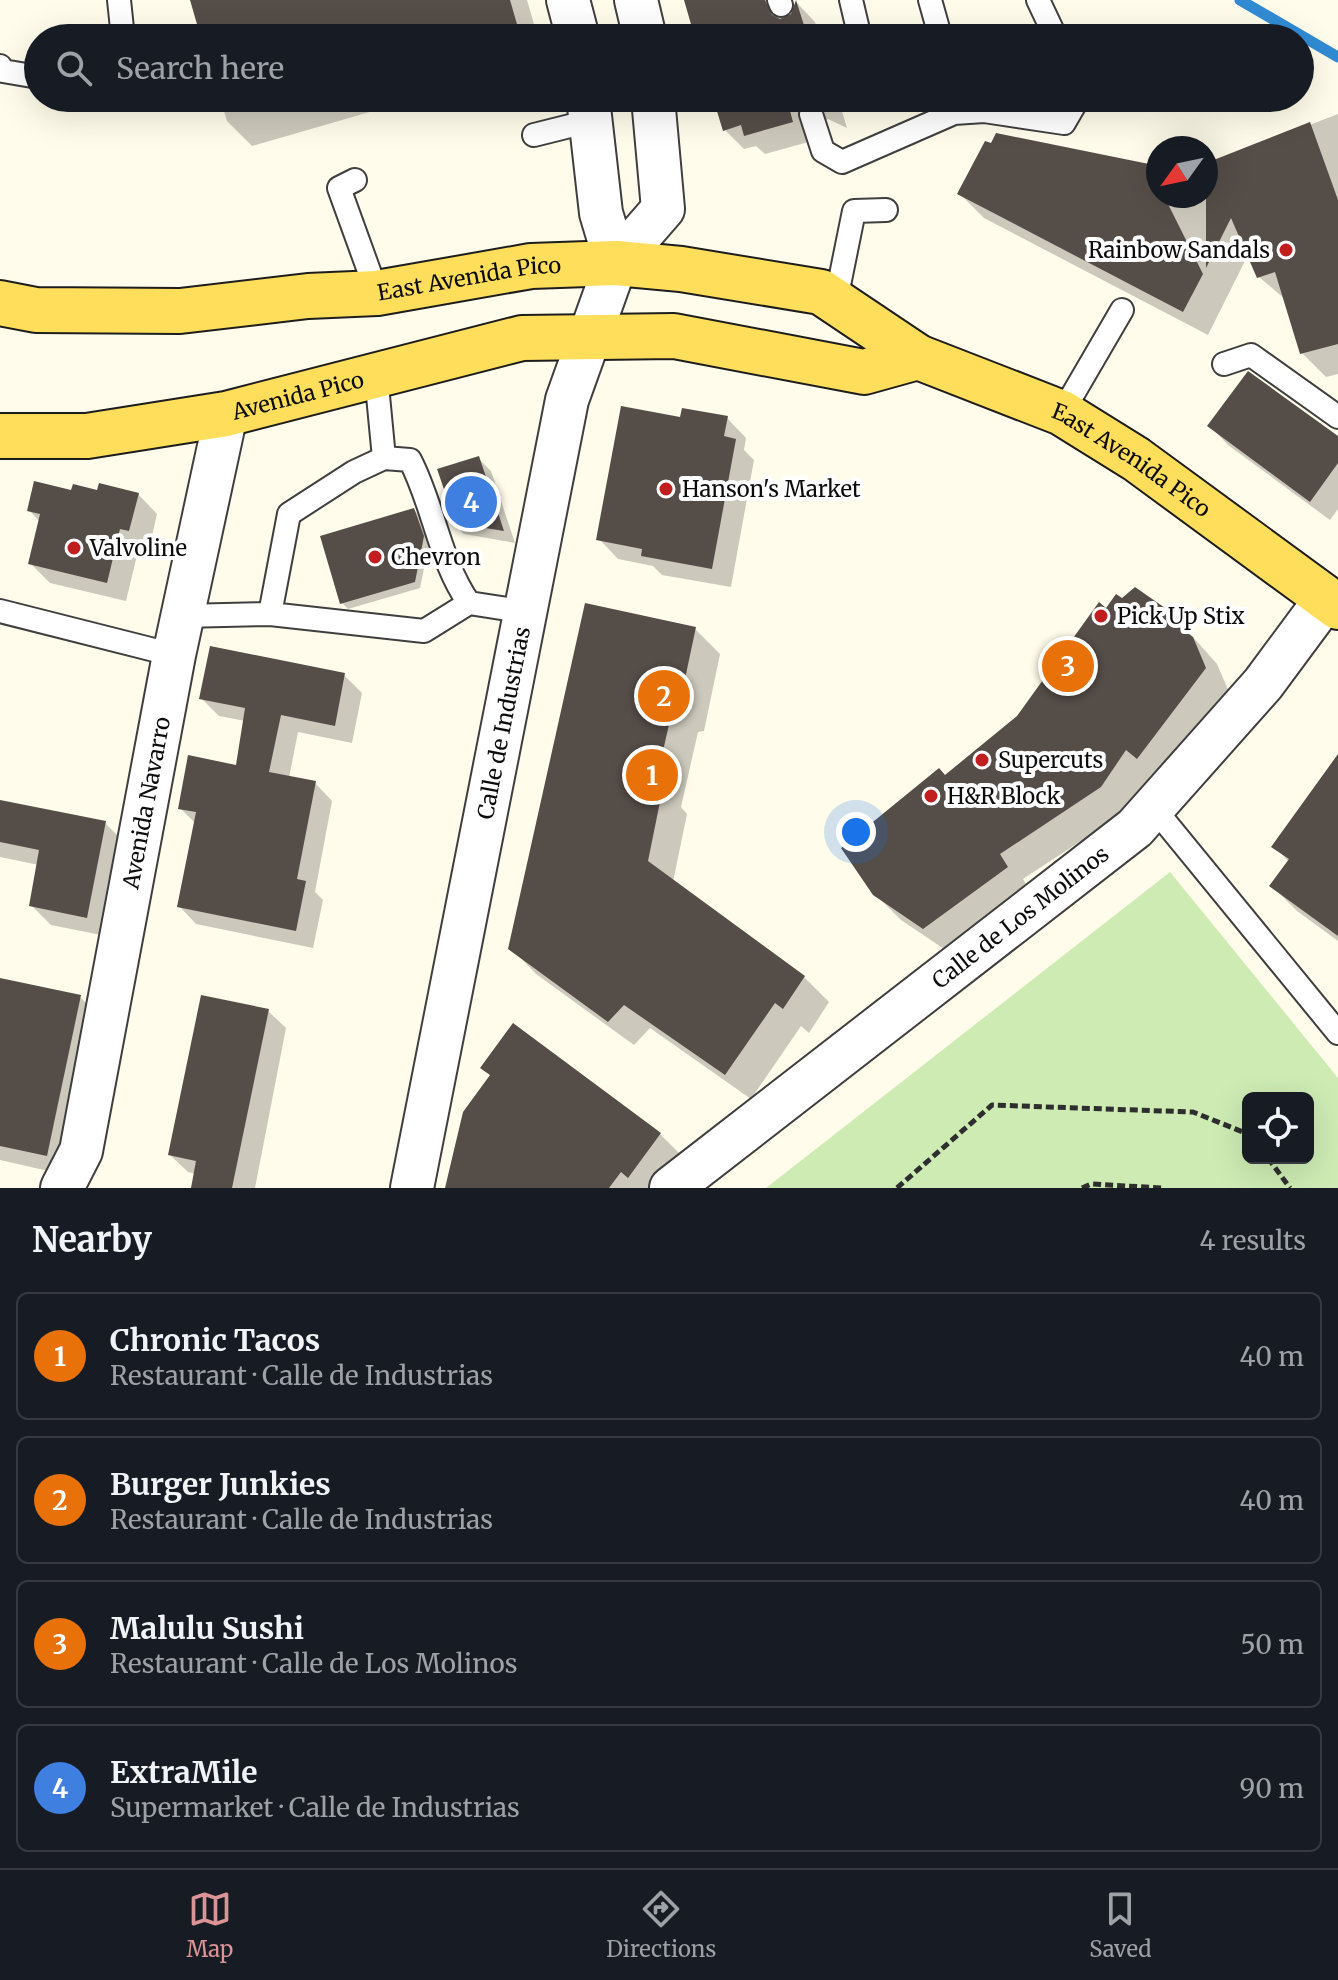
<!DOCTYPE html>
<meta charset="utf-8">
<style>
body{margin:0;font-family:Merriweather,serif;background:#20242c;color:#f1f3f6}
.controls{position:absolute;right:24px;bottom:24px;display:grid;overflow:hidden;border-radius:12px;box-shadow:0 8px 32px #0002}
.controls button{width:72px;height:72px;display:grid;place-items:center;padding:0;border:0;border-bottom:2px solid #363941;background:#171b24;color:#f1f3f6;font:40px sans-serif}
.compass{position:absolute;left:1146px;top:136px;width:72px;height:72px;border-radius:50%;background:#171b24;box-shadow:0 8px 32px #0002;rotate:237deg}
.you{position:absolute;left:856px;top:832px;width:28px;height:28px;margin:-20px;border:6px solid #fff;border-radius:50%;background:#1a73e8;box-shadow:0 0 0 12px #1a73e833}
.badge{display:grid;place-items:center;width:52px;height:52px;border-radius:50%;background:#db9395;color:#fff;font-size:26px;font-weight:700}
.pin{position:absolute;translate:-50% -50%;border:4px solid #fff;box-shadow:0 2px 8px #0006}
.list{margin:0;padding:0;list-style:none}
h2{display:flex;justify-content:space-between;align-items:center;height:104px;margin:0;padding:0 32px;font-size:34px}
h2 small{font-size:26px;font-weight:400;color:#9ea1a6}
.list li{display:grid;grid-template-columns:52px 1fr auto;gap:24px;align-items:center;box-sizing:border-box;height:128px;margin:0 16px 16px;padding:0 16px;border:2px solid #363941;border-radius:12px}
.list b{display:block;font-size:30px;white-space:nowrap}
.list p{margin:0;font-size:26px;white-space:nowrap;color:#9ea1a6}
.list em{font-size:26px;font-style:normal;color:#9ea1a6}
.icon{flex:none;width:44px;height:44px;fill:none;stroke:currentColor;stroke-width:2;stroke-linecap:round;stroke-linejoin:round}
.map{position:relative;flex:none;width:1338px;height:1188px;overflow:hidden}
.search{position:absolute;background:#171b24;box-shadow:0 8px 32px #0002;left:24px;right:24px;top:24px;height:88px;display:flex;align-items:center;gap:20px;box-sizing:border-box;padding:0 28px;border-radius:44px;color:#9ea1a6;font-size:30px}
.sheet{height:680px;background:#171b24}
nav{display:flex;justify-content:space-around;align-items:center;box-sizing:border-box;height:112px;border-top:2px solid #363941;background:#171b24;font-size:22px;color:#9ea1a6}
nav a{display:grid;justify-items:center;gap:4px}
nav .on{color:#db9395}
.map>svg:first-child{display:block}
.green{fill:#cdebb3;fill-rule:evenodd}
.shadow{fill:#0003}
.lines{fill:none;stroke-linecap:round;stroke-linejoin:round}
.stream{stroke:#318bd3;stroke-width:11}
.building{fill:#554d48}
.service-casing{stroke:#3f3f3f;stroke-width:26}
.minor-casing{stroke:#3f3f3f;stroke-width:46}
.primary-casing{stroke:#1d1d1d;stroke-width:48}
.path{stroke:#2e2e2e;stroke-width:5;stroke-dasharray:8 4;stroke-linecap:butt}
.service{stroke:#fff;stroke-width:22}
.minor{stroke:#fff;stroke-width:42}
.primary{stroke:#fede5b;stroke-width:44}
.poi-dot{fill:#c11e1f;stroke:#fff;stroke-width:3}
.labels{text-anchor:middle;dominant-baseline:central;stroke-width:8;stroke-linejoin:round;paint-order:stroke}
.poi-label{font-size:22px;fill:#0c0c0c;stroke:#fff;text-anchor:start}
.street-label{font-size:22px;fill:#0c0c0c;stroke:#fff}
</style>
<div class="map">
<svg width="1338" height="1188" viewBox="0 0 1338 1188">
<rect width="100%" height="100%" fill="#fffceb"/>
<path class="green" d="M 1170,872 L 1338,1078 L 1338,1188 L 766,1188 ZM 1248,1098 L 1308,1098 L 1308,1158 L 1248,1158 Z"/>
<path class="shadow" d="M 192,0 L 527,0 L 538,38 L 203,38 Z
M 686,0 L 780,0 L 787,22 L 797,3 L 815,22 L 820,38 L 690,38 L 693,24 Z
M 220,98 L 418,98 L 252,146 L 227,121 Z
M 716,98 L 838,98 L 847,128 L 828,119 L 819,125 L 812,141 L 765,154 L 756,146 L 744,149 L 725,130 Z
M 1338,114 L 1338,374 L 1326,377 L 1302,353 L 1286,300 L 1259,277 L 1249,253 L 1208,335 L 984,218 L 960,194 L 1148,166 L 1158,177 L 1158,196 L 1206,196 L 1206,165 Z
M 727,418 L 746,438 L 744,450 L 754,460 L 731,587 L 662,575 L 653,566 L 618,559 L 599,539 L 681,420 Z
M 1209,425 L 1338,439 L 1338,509 L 1330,520 L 1228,445 Z
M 478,458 L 491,471 L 515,543 L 464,534 L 450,520 L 449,499 Z
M 73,493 L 138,494 L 157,514 L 149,549 L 139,547 L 126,601 L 50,583 L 30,563 L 40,522 L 29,510 Z
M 414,510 L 420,516 L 429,544 L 420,588 L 348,609 L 342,603 Z
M 1106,611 L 1176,618 L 1217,664 L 1230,694 L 1163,783 L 1152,774 L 1125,812 L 1023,879 L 1031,893 L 950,953 L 901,920 L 875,894 L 945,777 L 1018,718 Z
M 695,629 L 720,654 L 704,731 L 698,732 L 681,807 L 687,814 L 673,882 L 804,977 L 829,1002 L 809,1033 L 801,1026 L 751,1099 L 650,1028 L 634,1045 L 536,974 L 511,948 Z
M 344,675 L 362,693 L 352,743 L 298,732 L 289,778 L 315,783 L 332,801 L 315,892 L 323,900 L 313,948 L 196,924 L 179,906 L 196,824 L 180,808 L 238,767 L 245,721 L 219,716 L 201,698 Z
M 1338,784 L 1338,941 L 1297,911 L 1272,886 L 1289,862 L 1274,846 Z
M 0,802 L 105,823 L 124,842 L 106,936 L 51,925 L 31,905 L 39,865 L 0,857 Z
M 80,997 L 100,1017 L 66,1175 L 0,1160 L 0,1039 Z
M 268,1011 L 286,1028 L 255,1188 L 193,1188 L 196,1174 L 188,1172 L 170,1155 Z
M 483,1068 L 660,1134 L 685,1159 L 663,1188 L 447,1188 L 492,1077 Z"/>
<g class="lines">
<path class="stream" d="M 1240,0 L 1338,57"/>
</g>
<path class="building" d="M 190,0 L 510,0 L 521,38 L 201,38 Z
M 684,0 L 765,0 L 772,15 L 780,19 L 791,14 L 796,0 L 808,38 L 695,38 Z
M 713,98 L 805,98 L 806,101 L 790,111 L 793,122 L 744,136 L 741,125 L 723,131 Z
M 1310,122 L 1338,200 L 1338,344 L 1300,354 L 1275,272 L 1257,278 L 1231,218 L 1206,268 L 1206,163 Z
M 996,133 L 1149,164 L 1158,183 L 1158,196 L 1164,196 L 1203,274 L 1183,312 L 957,194 L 985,141 L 991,143 Z
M 1248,371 L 1338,436 L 1338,463 L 1310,502 L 1207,426 Z
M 621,406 L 680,417 L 682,408 L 728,416 L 724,436 L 736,439 L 712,569 L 641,556 L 642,549 L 596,540 Z
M 479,456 L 504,531 L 448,522 L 441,500 L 447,498 L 437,469 Z
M 34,481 L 71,490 L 73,484 L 97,490 L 99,483 L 139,493 L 129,531 L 120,529 L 107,583 L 28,564 L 40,514 L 27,511 Z
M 414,508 L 424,536 L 415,582 L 340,604 L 320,536 Z
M 1135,587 L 1178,617 L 1176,625 L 1193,637 L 1206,668 L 1137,759 L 1126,750 L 1101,787 L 1000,854 L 1008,867 L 923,929 L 873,895 L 841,848 L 939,768 L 945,775 L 1017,716 L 1099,602 L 1106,608 L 1116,594 L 1122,598 Z
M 585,603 L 696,627 L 679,707 L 673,707 L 655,786 L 663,787 L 648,861 L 805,976 L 783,1009 L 775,1003 L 725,1075 L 624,1005 L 608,1022 L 508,949 Z
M 210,646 L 345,673 L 335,726 L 281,715 L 269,772 L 316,781 L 297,879 L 306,881 L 296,931 L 177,907 L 196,812 L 178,809 L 188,755 L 236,765 L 245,708 L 199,699 Z
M 1338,754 L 1338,936 L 1269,886 L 1289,859 L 1271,847 Z
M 0,800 L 106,821 L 87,918 L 29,906 L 39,850 L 0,842 Z
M 0,978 L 81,995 L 47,1156 L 0,1146 Z
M 201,995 L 269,1009 L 232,1188 L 191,1188 L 196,1161 L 168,1155 Z
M 513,1023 L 661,1133 L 628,1178 L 621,1172 L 609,1188 L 445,1188 L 463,1112 L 490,1075 L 480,1068 Z"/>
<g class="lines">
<g class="service-casing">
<path id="service" d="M 119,0 L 123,38
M 779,0 L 781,5
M 851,0 L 860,38
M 930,0 L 939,32 L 936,38
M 1038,0 L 1056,38
M 0,66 L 3,71 L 38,77
M 811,114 L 823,151 L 842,162 L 954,113 L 984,111 L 1064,123 L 1075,104 L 1074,98
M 534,135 L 590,121
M 355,180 L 339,188 L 377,293
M 836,300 L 854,211 L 886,210
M 1224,364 L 1251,355 L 1338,417
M 376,375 L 384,458 L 410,460 C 434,506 439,560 469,603 L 527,612
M 1062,413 L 1122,310
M 0,611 L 174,655
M 270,614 L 289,514 L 354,472 L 384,458
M 182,616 L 270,614 L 424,631 L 469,603
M 1153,807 L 1338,1033"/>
</g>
<g class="minor-casing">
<g id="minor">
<path d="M 568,0 L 578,38"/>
<path d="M 636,0 L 645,38"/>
<path d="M 588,98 L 601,213 L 616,263"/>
<path id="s1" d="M 62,1188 L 81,1151 L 174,655 L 226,414"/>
<path id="s2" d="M 412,1188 L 567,400 L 616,263 L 663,209 L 653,98"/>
<path id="s3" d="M 671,1188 L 1135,828 L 1263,684 L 1326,599"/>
</g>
</g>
<g class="primary-casing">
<g id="primary">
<path id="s4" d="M 0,303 L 36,310 L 180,311 L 308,296 L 377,293 L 531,266 L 616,263 L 681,269 L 821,292 L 918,357 L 1062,413 L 1136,459 L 1338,607"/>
<path id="s5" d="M 0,436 L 87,436 L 226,414 L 522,338 L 674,336 L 864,372 L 918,357"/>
</g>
</g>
<path class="path" d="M 1268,1158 L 1290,1188
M 897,1188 L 992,1105 L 1193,1112 L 1248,1134
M 1082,1188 L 1091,1184 L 1162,1188"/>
<use href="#service" class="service"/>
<use href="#minor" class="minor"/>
<use href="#primary" class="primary"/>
</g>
<g class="poi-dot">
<circle cx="1286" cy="250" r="8"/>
<circle cx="666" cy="489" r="8"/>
<circle cx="74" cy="548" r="8"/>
<circle cx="375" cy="557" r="8"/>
<circle cx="1101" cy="616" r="8"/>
<circle cx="982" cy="760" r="8"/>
<circle cx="931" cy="796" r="8"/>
</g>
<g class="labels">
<g class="poi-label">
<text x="1270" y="250" text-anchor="end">Rainbow Sandals</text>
<text x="682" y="489">Hanson's Market</text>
<text x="90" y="548">Valvoline</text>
<text x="391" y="557">Chevron</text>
<text x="1117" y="616">Pick Up Stix</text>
<text x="998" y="760">Supercuts</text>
<text x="947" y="796">H&amp;R Block</text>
</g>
<g class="street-label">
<text stroke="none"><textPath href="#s4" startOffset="472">East Avenida Pico</textPath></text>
<text stroke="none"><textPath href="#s5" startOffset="302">Avenida Pico</textPath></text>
<text stroke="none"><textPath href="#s4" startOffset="1182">East Avenida Pico</textPath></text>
<text stroke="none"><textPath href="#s2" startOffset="474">Calle de Industrias</textPath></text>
<text stroke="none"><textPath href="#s1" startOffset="396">Avenida Navarro</textPath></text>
<text stroke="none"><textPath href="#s3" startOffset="442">Calle de Los Molinos</textPath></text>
</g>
</g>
</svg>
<div class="controls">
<button><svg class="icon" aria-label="locate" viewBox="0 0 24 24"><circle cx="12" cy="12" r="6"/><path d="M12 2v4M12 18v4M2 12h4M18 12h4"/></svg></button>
</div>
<svg class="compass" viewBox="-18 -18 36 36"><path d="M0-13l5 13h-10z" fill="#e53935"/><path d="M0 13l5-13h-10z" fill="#9ea1a6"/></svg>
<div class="you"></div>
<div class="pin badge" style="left:652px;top:775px;background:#e8710a">1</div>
<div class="pin badge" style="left:664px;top:696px;background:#e8710a">2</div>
<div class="pin badge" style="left:1068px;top:666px;background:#e8710a">3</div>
<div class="pin badge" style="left:471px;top:502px;background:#3f7fe0">4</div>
<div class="search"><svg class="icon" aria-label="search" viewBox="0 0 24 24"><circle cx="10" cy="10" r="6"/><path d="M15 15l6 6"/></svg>Search here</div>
</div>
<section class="sheet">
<h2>Nearby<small>4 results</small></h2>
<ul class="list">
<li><span class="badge" style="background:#e8710a">1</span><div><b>Chronic Tacos</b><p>Restaurant · Calle de Industrias</p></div><em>40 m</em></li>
<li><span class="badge" style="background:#e8710a">2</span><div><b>Burger Junkies</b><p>Restaurant · Calle de Industrias</p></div><em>40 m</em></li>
<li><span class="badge" style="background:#e8710a">3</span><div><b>Malulu Sushi</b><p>Restaurant · Calle de Los Molinos</p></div><em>50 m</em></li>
<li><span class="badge" style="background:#3f7fe0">4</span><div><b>ExtraMile</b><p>Supermarket · Calle de Industrias</p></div><em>90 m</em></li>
</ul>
</section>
<nav>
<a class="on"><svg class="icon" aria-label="map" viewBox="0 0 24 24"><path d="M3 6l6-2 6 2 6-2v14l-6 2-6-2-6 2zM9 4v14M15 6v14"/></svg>Map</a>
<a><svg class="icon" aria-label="directions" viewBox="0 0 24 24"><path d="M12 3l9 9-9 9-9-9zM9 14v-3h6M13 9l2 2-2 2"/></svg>Directions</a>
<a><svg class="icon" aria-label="saved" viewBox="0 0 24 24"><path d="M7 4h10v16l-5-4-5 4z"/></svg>Saved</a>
</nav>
